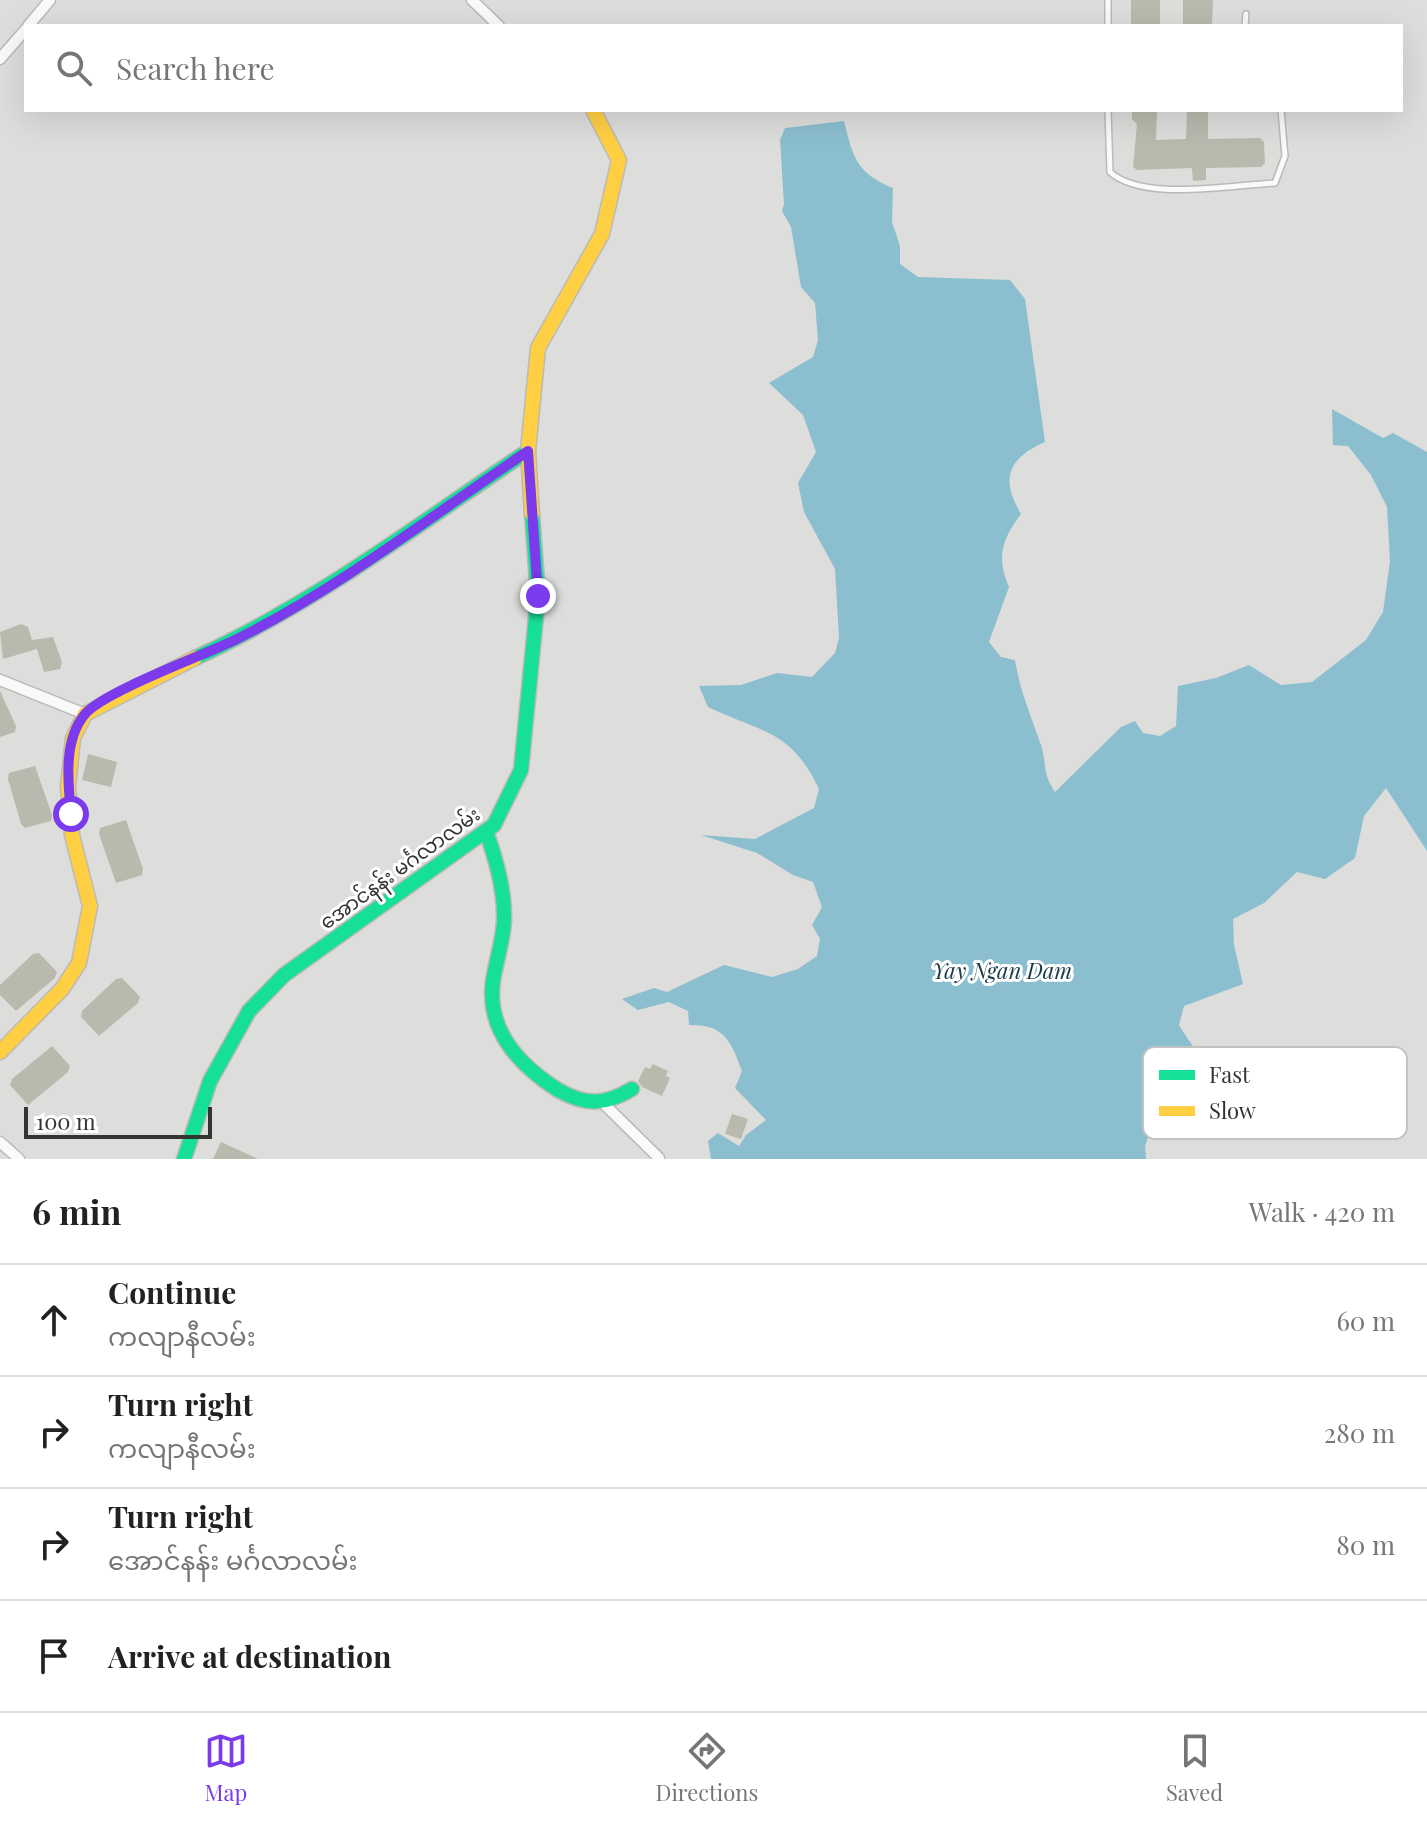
<!DOCTYPE html>
<meta charset="utf-8">
<style>
body{margin:0;font-family:"Playfair Display","Noto Sans Myanmar",serif;background:#f2f2f2;color:#222}
.scale{position:absolute;left:24px;bottom:20px;width:188px;box-sizing:border-box;padding-left:8px;border:4px solid #353433;border-top:0;font-size:22px;line-height:28px;white-space:nowrap;color:#353433;-webkit-text-stroke:6px #fff;paint-order:stroke}
.stop{position:absolute;width:24px;height:24px;margin:-18px;border:6px solid #7c3aed;border-radius:50%;background:#fff}
.stop.end{background:#7c3aed;border-color:#fff;box-shadow:0 2px 8px #0008}
.list{margin:0;padding:0;list-style:none}
h2{display:flex;justify-content:space-between;align-items:center;height:104px;margin:0;padding:0 32px;font-size:34px}
h2 small{font-size:26px;font-weight:400;color:#767676}
.list li{display:grid;grid-template-columns:52px 1fr auto;gap:24px;align-items:center;box-sizing:border-box;height:112px;padding:0 32px;border-top:2px solid #e0e0e0}
.list b{display:block;font-size:30px;white-space:nowrap}
.list p{margin:0;font-size:26px;white-space:nowrap;color:#767676}
.list em{font-size:26px;font-style:normal;color:#767676}
.icon{flex:none;width:44px;height:44px;fill:none;stroke:currentColor;stroke-width:2;stroke-linecap:round;stroke-linejoin:round}
.map{position:relative;flex:none;width:1427px;height:1159px;overflow:hidden}
.search{position:absolute;background:#fff;box-shadow:0 8px 32px #0002;left:24px;right:24px;top:24px;height:88px;display:flex;align-items:center;gap:20px;box-sizing:border-box;padding:0 28px;border-radius:0px;color:#767676;font-size:30px}
.sheet{height:552px;background:#fff}
nav{display:flex;justify-content:space-around;align-items:center;box-sizing:border-box;height:112px;border-top:2px solid #e0e0e0;background:#fff;font-size:22px;color:#767676}
nav a{display:grid;justify-items:center;gap:4px}
nav .on{color:#7c3aed}
.map>svg:first-child{display:block}
.water{fill:#8bbecf}
.building{fill:#bab9ad}
.lines{fill:none;stroke-linecap:round;stroke-linejoin:round}
.lane-casing{stroke:#bbbab9;stroke-width:8}
.street-casing{stroke:#bbbab9;stroke-width:13}
.fast-casing{stroke:#bbbab9;stroke-width:17}
.slow-casing{stroke:#bbbab9;stroke-width:17}
.lane{stroke:#fafafa;stroke-width:5}
.street{stroke:#fafafa;stroke-width:10}
.fast{stroke:#16e098;stroke-width:14}
.slow{stroke:#ffcf43;stroke-width:14}
.route{stroke:#7c3aed;stroke-width:10}
.labels{text-anchor:middle;dominant-baseline:central;stroke-width:6;stroke-linejoin:round;paint-order:stroke}
.street-label{font-size:20px;fill:#353433;stroke:#fff}
.water-label{font-size:22px;font-style:italic;fill:#183b46;stroke:#fff}
.key{fill:#fff;stroke:#c2c2c2;stroke-width:2}
.key-label{font-size:22px;fill:#353433}
</style>
<div class="map">
<svg width="1427" height="1159" viewBox="0 0 1427 1159">
<rect width="100%" height="100%" fill="#dddddc"/>
<path class="water" d="M 844,121 C 853,157 856,173 893,188 L 892,222 L 900,246 L 900,264 L 918,277 L 1010,280 L 1025,299 L 1045,442 C 1008,458 1000,479 1021,514 C 1002,539 996,557 1009,587 L 989,642 L 1001,657 L 1015,660 C 1020,691 1031,716 1041,745 C 1047,764 1042,773 1055,792 L 1121,727 L 1135,721 L 1143,733 L 1160,736 L 1176,726 L 1178,686 L 1216,678 L 1249,665 L 1281,685 L 1312,682 L 1366,640 L 1383,612 L 1390,561 L 1387,507 L 1371,475 L 1348,446 L 1333,445 L 1332,409 L 1383,438 L 1393,433 L 1427,452 L 1427,851 L 1386,788 L 1364,816 L 1355,858 L 1325,879 L 1297,872 L 1264,903 L 1233,919 L 1234,945 L 1243,984 L 1184,1006 L 1179,1025 C 1192,1047 1227,1095 1254,1101 C 1261,1102 1272,1100 1279,1099 L 1240,1127 L 1178,1110 L 1156,1115 L 1145,1146 L 1146,1159 L 711,1159 L 708,1141 L 718,1133 L 739,1146 L 746,1135 L 766,1120 L 735,1088 L 742,1071 C 731,1041 724,1024 689,1025 L 688,1011 L 669,1002 L 638,1010 L 622,999 L 654,988 L 667,992 L 724,965 L 772,977 L 798,969 L 817,956 L 820,939 L 812,925 L 822,907 L 813,882 L 793,875 L 757,853 L 701,835 L 755,839 L 814,808 L 819,789 C 791,730 763,733 708,707 L 699,686 L 741,685 L 777,673 L 812,677 L 835,653 L 839,638 L 835,569 L 804,512 L 798,483 L 816,452 L 803,415 L 769,383 L 813,357 L 818,340 L 815,303 L 801,287 L 791,227 L 782,211 L 784,204 L 780,140 L 785,128 Z"/>
<path class="building" d="M 1131,0 L 1160,0 L 1160,26 L 1131,26 Z
M 1183,0 L 1213,0 L 1212,26 L 1183,26 Z
M 1132,110 L 1157,110 L 1156,140 L 1186,139 L 1187,110 L 1208,110 L 1208,139 L 1260,138 L 1264,142 L 1265,163 L 1261,167 L 1206,168 L 1206,180 L 1193,181 L 1192,168 L 1137,170 L 1133,167 L 1137,124 L 1132,119 Z
M 21,624 L 28,627 L 32,640 L 53,637 L 62,662 L 60,669 L 44,672 L 37,649 L 3,659 L 0,632 Z
M 0,691 L 16,726 L 15,732 L 0,737 Z
M 88,754 L 117,762 L 111,787 L 82,780 Z
M 35,766 L 52,815 L 51,821 L 25,828 L 21,824 L 8,779 L 9,773 Z
M 126,820 L 143,869 L 142,875 L 116,883 L 99,834 L 100,828 Z
M 39,953 L 57,972 L 55,978 L 16,1011 L 0,995 L 0,985 L 33,954 Z
M 122,978 L 140,997 L 138,1003 L 99,1036 L 81,1017 L 82,1011 L 116,979 Z
M 52,1046 L 70,1066 L 68,1072 L 28,1105 L 10,1085 L 12,1079 Z
M 653,1064 L 668,1071 L 666,1076 L 670,1078 L 662,1096 L 642,1087 L 638,1081 L 645,1067 L 650,1069 Z
M 732,1114 L 748,1119 L 741,1139 L 725,1134 Z
M 221,1142 L 258,1159 L 213,1159 Z"/>
<g class="lines">
<g class="lane-casing">
<path id="lane" d="M 1108,0 L 1108,26
M 1245,26 L 1246,14
M 1108,110 L 1110,172 C 1143,202 1231,185 1275,183 L 1285,156 L 1281,110"/>
</g>
<g class="street-casing">
<path id="street" d="M 472,0 L 499,26
M 28,26 L 50,0
M 0,59 L 26,29
M 0,680 L 85,714
M 604,1104 L 659,1158
M 0,1142 L 19,1159"/>
</g>
<g class="fast-casing">
<path id="fast" d="M 195,658 C 314,604 420,523 528,451
M 486,831 C 496,860 505,890 504,921 C 503,941 496,961 493,981 C 486,1030 520,1066 558,1090 C 586,1106 605,1105 632,1089
M 184,1159 L 210,1081 L 249,1011 L 284,975 L 494,825 L 521,770 L 538,596 L 532,514"/>
</g>
<g class="slow-casing">
<path id="slow" d="M 532,514 L 528,451 L 538,348 L 602,234 L 619,160 L 593,110
M 0,1052 L 62,989 L 79,963 L 90,906 L 72,835 L 68,786 L 73,738 L 85,714 L 195,658"/>
</g>
<use href="#lane" class="lane"/>
<use href="#street" class="street"/>
<use href="#fast" class="fast"/>
<use href="#slow" class="slow"/>
</g>
<g class="lines">
<path class="route" d="M 71,814 C 68,783 63,740 85,714 C 105,691 205,655 237,639 C 339,588 433,515 528,451 L 538,596"/>
</g>
<g class="labels">
<g class="street-label">
<text transform="translate(399 867) rotate(-36)">အောင်နန်း မင်္ဂလာလမ်း</text>
</g>
<g class="water-label">
<text x="1002" y="970">Yay Ngan Dam</text>
</g>
</g>
<rect x="1143" y="1047" width="264" height="92" rx="12" class="key"/>
<rect x="1159" y="1070" width="36" height="10" fill="#16e098"/>
<rect x="1159" y="1106" width="36" height="10" fill="#ffcf43"/>
<g class="key-label">
<text x="1209" y="1083">Fast</text>
<text x="1209" y="1119">Slow</text>
</g>
</svg>
<div class="scale">100 m</div>
<div class="stop" style="left:71px;top:814px"></div>
<div class="stop end" style="left:538px;top:596px"></div>
<div class="search"><svg class="icon" aria-label="search" viewBox="0 0 24 24"><circle cx="10" cy="10" r="6"/><path d="M15 15l6 6"/></svg>Search here</div>
</div>
<section class="sheet">
<h2>6 min<small>Walk · 420 m</small></h2>
<ul class="list">
<li><svg class="icon" aria-label="ahead" viewBox="0 0 24 24"><path d="M12 20V5M6 11l6-6 6 6"/></svg><div><b>Continue</b><p>ကလျာနီလမ်း</p></div><em>60 m</em></li>
<li><svg class="icon" aria-label="right" viewBox="0 0 24 24"><path d="M7 20v-9h11M14 6l5 5-5 5"/></svg><div><b>Turn right</b><p>ကလျာနီလမ်း</p></div><em>280 m</em></li>
<li><svg class="icon" aria-label="right" viewBox="0 0 24 24"><path d="M7 20v-9h11M14 6l5 5-5 5"/></svg><div><b>Turn right</b><p>အောင်နန်း မင်္ဂလာလမ်း</p></div><em>80 m</em></li>
<li><svg class="icon" aria-label="arrive" viewBox="0 0 24 24"><path d="M6 21V4h12l-3 4 3 4H6"/></svg><div><b>Arrive at destination</b></div></li>
</ul>
</section>
<nav>
<a class="on"><svg class="icon" aria-label="map" viewBox="0 0 24 24"><path d="M3 6l6-2 6 2 6-2v14l-6 2-6-2-6 2zM9 4v14M15 6v14"/></svg>Map</a>
<a><svg class="icon" aria-label="directions" viewBox="0 0 24 24"><path d="M12 3l9 9-9 9-9-9zM9 14v-3h6M13 9l2 2-2 2"/></svg>Directions</a>
<a><svg class="icon" aria-label="saved" viewBox="0 0 24 24"><path d="M7 4h10v16l-5-4-5 4z"/></svg>Saved</a>
</nav>
